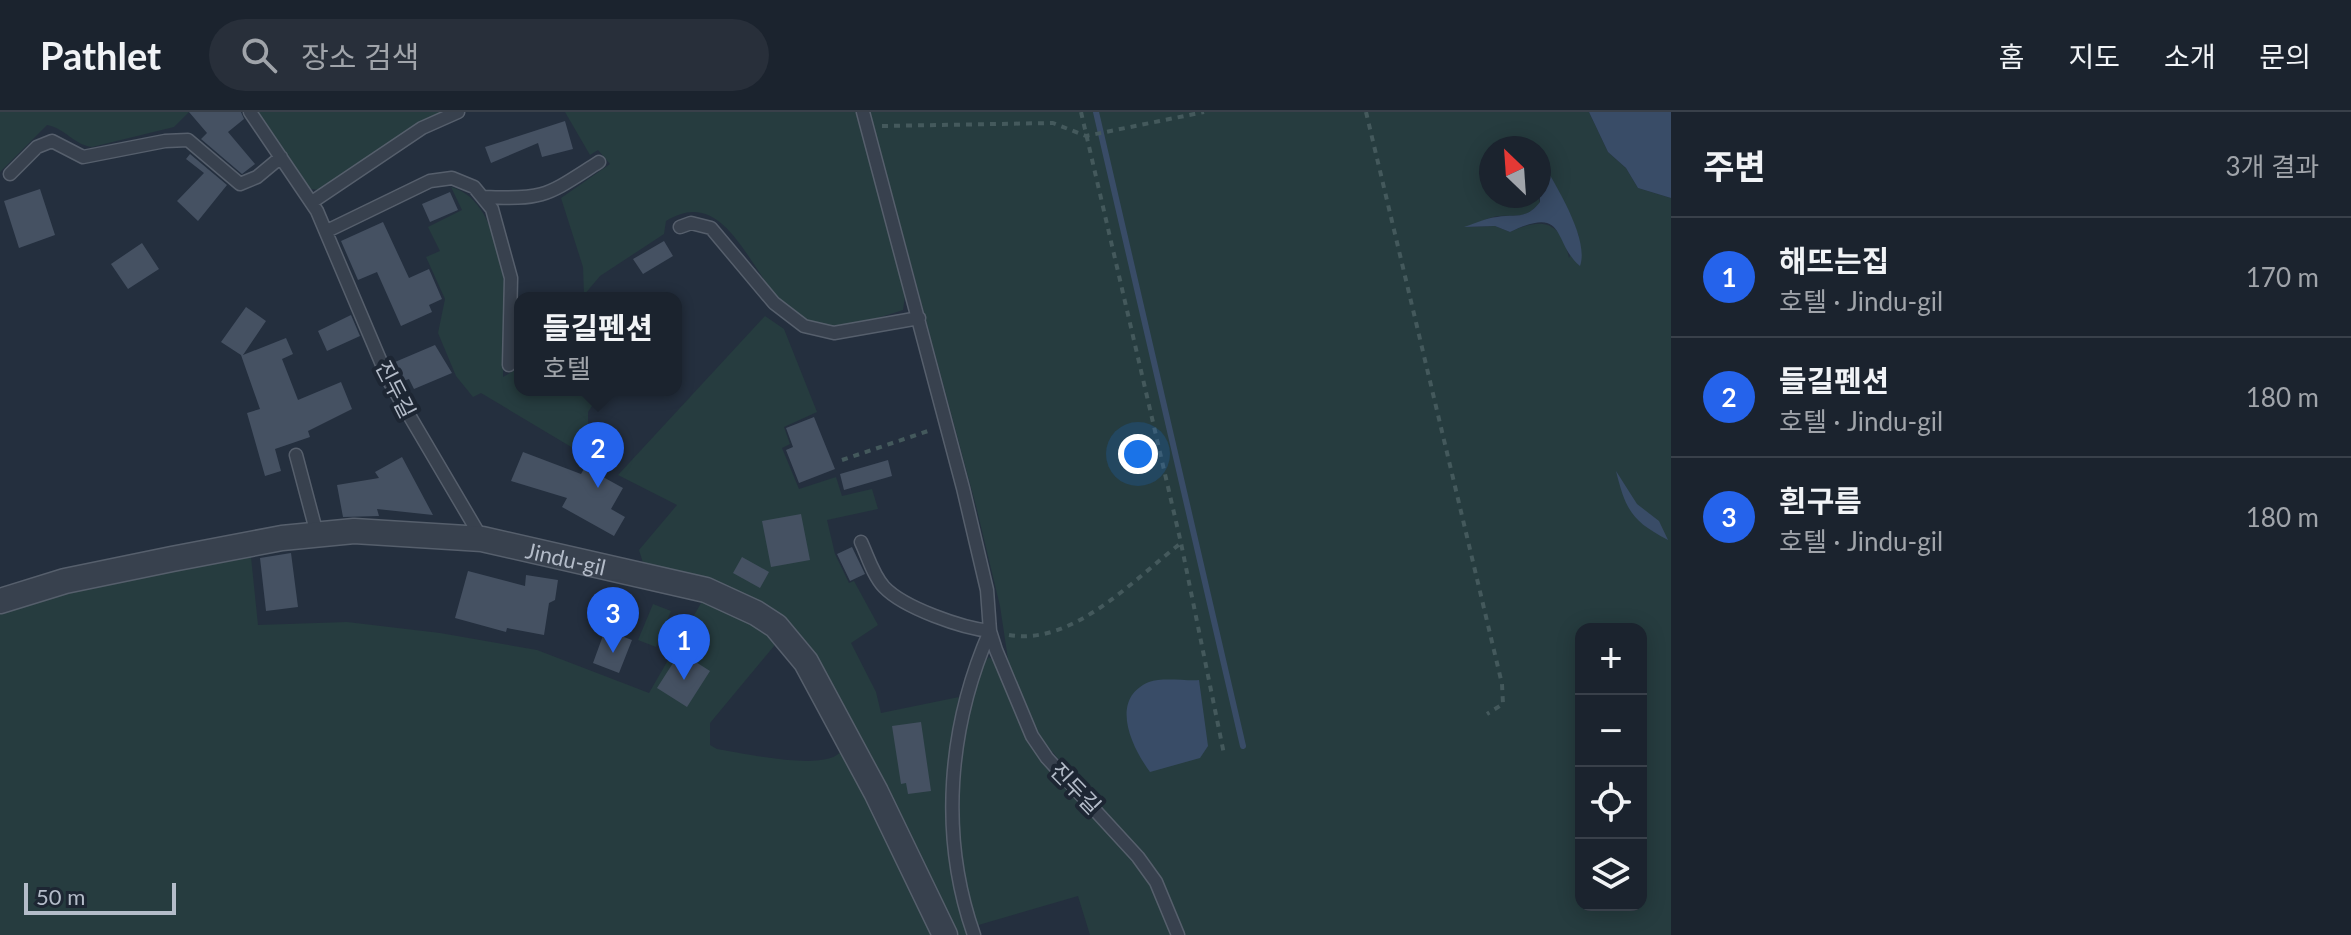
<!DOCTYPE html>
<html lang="ko">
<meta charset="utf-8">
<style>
body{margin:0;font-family:Lato,"Noto Sans KR",sans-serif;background:#282f3a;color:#f1f3f6}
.controls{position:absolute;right:24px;bottom:24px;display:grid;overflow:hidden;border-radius:16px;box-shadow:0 4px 20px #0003}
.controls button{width:72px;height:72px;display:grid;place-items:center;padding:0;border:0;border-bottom:2px solid #39404a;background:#1b232e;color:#f1f3f6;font:40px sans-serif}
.compass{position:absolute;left:1479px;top:24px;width:72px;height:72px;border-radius:50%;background:#1b232e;box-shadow:0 4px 20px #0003;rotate:335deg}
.scale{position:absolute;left:24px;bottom:20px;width:152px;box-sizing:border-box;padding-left:8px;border:4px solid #b4bcc9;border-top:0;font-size:22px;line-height:28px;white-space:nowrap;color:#b4bcc9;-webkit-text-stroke:6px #1d2633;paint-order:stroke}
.you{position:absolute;left:1138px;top:342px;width:28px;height:28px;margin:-20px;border:6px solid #fff;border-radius:50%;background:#1a73e8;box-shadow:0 0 0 12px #1a73e833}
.badge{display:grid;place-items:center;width:52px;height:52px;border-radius:50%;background:#2563eb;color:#fff;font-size:26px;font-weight:700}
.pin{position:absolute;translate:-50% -66px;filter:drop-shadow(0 2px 4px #0008)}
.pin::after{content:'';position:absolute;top:42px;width:28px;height:24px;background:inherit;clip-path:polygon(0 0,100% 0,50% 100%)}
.popup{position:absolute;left:514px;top:180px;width:168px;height:104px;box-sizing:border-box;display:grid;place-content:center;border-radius:16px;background:#1b232e;filter:drop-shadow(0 2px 6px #0005);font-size:26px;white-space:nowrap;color:#a0a4aa}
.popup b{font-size:30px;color:#f1f3f6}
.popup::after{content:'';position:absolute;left:50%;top:100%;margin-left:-16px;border:16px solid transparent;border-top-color:#1b232e}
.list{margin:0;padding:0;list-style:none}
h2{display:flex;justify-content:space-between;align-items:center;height:104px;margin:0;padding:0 32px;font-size:34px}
h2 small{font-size:26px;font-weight:400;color:#a0a4aa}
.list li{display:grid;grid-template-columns:52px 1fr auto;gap:24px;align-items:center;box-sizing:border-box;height:120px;padding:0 32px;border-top:2px solid #39404a}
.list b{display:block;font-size:30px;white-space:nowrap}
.list p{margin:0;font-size:26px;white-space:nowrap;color:#a0a4aa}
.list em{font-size:26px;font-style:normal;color:#a0a4aa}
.icon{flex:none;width:44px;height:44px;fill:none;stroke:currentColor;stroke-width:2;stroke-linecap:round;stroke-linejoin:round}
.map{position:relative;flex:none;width:1671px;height:823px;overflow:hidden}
header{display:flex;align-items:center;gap:48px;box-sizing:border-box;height:112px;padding:0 40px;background:#1b232e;border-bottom:2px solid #39404a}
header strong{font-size:38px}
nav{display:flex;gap:44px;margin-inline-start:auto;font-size:28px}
.search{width:560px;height:72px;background:#282f3a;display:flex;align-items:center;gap:20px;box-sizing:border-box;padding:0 28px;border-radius:44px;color:#a0a4aa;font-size:30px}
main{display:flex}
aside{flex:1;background:#1b232e}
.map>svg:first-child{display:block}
.green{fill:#263c3f;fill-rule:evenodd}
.water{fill:#394c67}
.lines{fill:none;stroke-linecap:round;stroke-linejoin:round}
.stream{stroke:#394c67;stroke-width:6}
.building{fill:#455162}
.service-casing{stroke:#565f6c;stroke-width:15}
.minor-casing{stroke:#565f6c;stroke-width:27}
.path{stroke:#44595c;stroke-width:4;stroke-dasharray:6 6;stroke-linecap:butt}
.service{stroke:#38414e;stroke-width:12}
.minor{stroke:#38414e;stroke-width:24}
.labels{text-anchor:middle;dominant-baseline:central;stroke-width:8;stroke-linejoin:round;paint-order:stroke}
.street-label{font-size:22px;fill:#b4bcc9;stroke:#1d2633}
</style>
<header>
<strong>Pathlet</strong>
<div class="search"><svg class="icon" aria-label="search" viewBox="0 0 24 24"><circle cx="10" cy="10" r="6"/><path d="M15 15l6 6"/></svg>장소 검색</div>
<nav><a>홈</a><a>지도</a><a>소개</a><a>문의</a></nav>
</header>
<main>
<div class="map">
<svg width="1671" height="823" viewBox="0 0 1671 823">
<rect width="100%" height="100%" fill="#242f3e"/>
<path class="green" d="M 0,0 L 189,0 L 174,15 L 92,35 C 74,33 65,16 47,13 L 0,60 Z
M 255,0 L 444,0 L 320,78 L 310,77 L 303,70 Z
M 565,0 L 856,0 L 905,184 L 903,198 C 878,206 844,218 818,214 C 755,202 739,64 666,109 L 664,122 L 600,164 L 584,183 L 583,155 L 561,86 L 610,52 L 598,38 L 590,43 Z
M 870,0 L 1589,0 L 1608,40 L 1626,56 L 1638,76 L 1671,86 L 1671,823 L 1183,823 L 1168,783 L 1152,755 L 1042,628 L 1009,554 L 1000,494 L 976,394 ZM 1533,34 L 1539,36 L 1539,44 L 1579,124 L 1569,146 C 1561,109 1542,105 1510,120 L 1495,114 L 1468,115 C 1478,111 1489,105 1499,104 C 1518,103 1527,107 1540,90 L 1537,84 L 1491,84 L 1491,36 ZM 1581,517 L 1641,517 L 1641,793 L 1581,793 Z
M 451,75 C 489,85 498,137 504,170 L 503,265 L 520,255 L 520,278 L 585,278 L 596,288 L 588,300 L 588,345 L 481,281 L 473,285 L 456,264 L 438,221 L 445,187 L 426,145 L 440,139 L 428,115 L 462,98 Z
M 765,204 L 784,217 L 817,300 L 784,315 L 790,332 L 782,336 L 799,377 L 836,365 L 842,384 L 872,377 L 878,397 L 827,408 L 835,442 L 849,471 L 854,469 L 878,513 L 851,531 L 876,580 L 881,601 L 959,585 C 940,665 959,743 971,823 L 953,823 L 803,531 L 644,454 L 639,438 L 677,393 L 618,363 Z
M 251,445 L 258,513 L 347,510 L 440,521 L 537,538 L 649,581 L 704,486 L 722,492 L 779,528 L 710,611 L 710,633 L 717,637 C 743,641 829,661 842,638 L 940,823 L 0,823 L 0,496 L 189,453 Z
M 653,492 L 671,499 L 656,535 L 638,528 Z
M 989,545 L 995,550 L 1027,622 L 1147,765 L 1173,823 L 1090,823 L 1078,784 L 975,814 C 957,738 948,654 974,579 C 977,567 980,554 989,545 Z"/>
<path class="water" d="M 1589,0 L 1671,0 L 1671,86 L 1638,76 L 1626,56 L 1608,40 Z
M 1539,44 C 1554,71 1590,126 1580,154 C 1552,131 1568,92 1510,120 L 1495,114 L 1464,115 C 1474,112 1486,106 1497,105 C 1516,102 1526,108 1540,90 Z
M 1616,359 L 1637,392 L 1659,409 L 1668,428 C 1632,409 1626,399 1616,359 Z
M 1199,568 L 1208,634 L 1200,646 L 1150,660 C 1131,634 1109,587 1149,570 C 1162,565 1185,569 1199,568 Z"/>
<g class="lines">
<path class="stream" d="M 1096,0 L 1243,634"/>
</g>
<path class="building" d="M 189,0 L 241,0 L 244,7 L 228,20 L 255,52 L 242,62 L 201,27 L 207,21 Z
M 565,9 L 573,37 L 542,45 L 538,31 L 491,51 L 485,35 Z
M 190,42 L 227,73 L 198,109 L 177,89 L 204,61 L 186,47 Z
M 40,77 L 55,123 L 19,136 L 4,89 Z
M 450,80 L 458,98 L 430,110 L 422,92 Z
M 383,110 L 409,166 L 429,157 L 442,187 L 429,193 L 432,200 L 401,214 L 377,160 L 358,168 L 341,129 Z
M 664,129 L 673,144 L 643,162 L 633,147 Z
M 142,131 L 159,157 L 128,177 L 111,152 Z
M 246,195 L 266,209 L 243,243 L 286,226 L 293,242 L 282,247 L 298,288 L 341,270 L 352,297 L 308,319 L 310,325 L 275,337 L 281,359 L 265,364 L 247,301 L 260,297 L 241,243 L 221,230 Z
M 351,203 L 360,224 L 327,239 L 318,219 Z
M 435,233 L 452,261 L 414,277 L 409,267 L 403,269 L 395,250 Z
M 814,305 L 835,357 L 799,371 L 786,338 L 793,335 L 786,316 Z
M 523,340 L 581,362 L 585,355 L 623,376 L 611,397 L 625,405 L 614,424 L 562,395 L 567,386 L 511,369 Z
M 402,345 L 433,403 L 377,397 L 379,404 L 343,405 L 337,373 L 379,366 L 375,360 Z
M 888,348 L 892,364 L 844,378 L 840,362 Z
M 801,402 L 810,448 L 771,455 L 762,409 Z
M 852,435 L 865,462 L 850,469 L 837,442 Z
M 291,441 L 298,495 L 266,499 L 260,446 Z
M 742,445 L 769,460 L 760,476 L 733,461 Z
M 468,459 L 525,474 L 526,463 L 558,468 L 555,488 L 549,491 L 544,523 L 507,516 L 506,520 L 455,506 Z
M 605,518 L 632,528 L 619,561 L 593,551 Z
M 680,540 L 710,559 L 687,595 L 657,576 Z
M 921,610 L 931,679 L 908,682 L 906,671 L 901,672 L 892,614 Z"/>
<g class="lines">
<g class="service-casing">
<path id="service" d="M 250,0 L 317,99 L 389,269 L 482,427
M 863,0 L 963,376 L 987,478 L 990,519 L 996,538 L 1032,624 L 1047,646 L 1138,745 L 1156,770 L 1178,823
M 10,62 L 37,35 L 52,29 L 83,45 L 165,29 L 188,28 L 240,72 L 257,65 L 281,45
M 484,85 C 546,88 547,83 599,50
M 312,90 L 422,16 L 458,0
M 680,115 L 691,111 L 711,116 L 774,191 L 804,214 L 834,221 L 919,206
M 327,119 L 430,69 L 452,66 L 474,75 L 492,97 L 511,166 L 509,253
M 296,343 L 317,422
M 861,430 C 868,445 873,463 884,475 C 904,496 962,516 990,519 C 948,615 939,724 974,823"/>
</g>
<g class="minor-casing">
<g id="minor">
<path id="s1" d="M 0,489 L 65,469 L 172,447 L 282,426 L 354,419 L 482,427 L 706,478 L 756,501 L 776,514 L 806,550 L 876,680 L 945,823"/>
</g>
</g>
<path class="path" d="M 1081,0 L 1181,431 L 1224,642
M 1366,0 L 1502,572 L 1503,592 L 1487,602
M 882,14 L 1053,11 L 1086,24 L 1204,0
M 842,348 L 931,318
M 1009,523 C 1073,534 1133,468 1181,431"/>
<use href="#service" class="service"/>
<use href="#minor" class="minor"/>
</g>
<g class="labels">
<g class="street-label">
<text transform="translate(396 277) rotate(63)">진두길</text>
<text stroke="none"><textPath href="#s1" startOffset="576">Jindu-gil</textPath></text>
<text transform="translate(1076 676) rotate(46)">진두길</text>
</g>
</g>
</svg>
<div class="controls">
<button>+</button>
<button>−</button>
<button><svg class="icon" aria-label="locate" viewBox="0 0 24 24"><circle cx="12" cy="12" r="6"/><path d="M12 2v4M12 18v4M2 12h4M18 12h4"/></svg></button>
<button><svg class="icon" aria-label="layers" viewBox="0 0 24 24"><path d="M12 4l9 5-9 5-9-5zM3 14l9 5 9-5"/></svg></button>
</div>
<svg class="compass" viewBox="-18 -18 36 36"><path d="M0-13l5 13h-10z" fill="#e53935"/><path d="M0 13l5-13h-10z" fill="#a0a4aa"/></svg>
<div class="scale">50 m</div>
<div class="you"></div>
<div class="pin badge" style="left:684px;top:568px">1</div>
<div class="pin badge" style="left:598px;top:376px">2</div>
<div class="popup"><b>들길펜션</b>호텔</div>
<div class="pin badge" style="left:613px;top:541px">3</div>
</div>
<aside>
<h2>주변<small>3개 결과</small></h2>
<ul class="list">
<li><span class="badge">1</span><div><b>해뜨는집</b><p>호텔 · Jindu-gil</p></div><em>170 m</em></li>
<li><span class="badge">2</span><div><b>들길펜션</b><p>호텔 · Jindu-gil</p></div><em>180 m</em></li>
<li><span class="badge">3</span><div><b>흰구름</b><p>호텔 · Jindu-gil</p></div><em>180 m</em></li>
</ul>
</aside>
</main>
